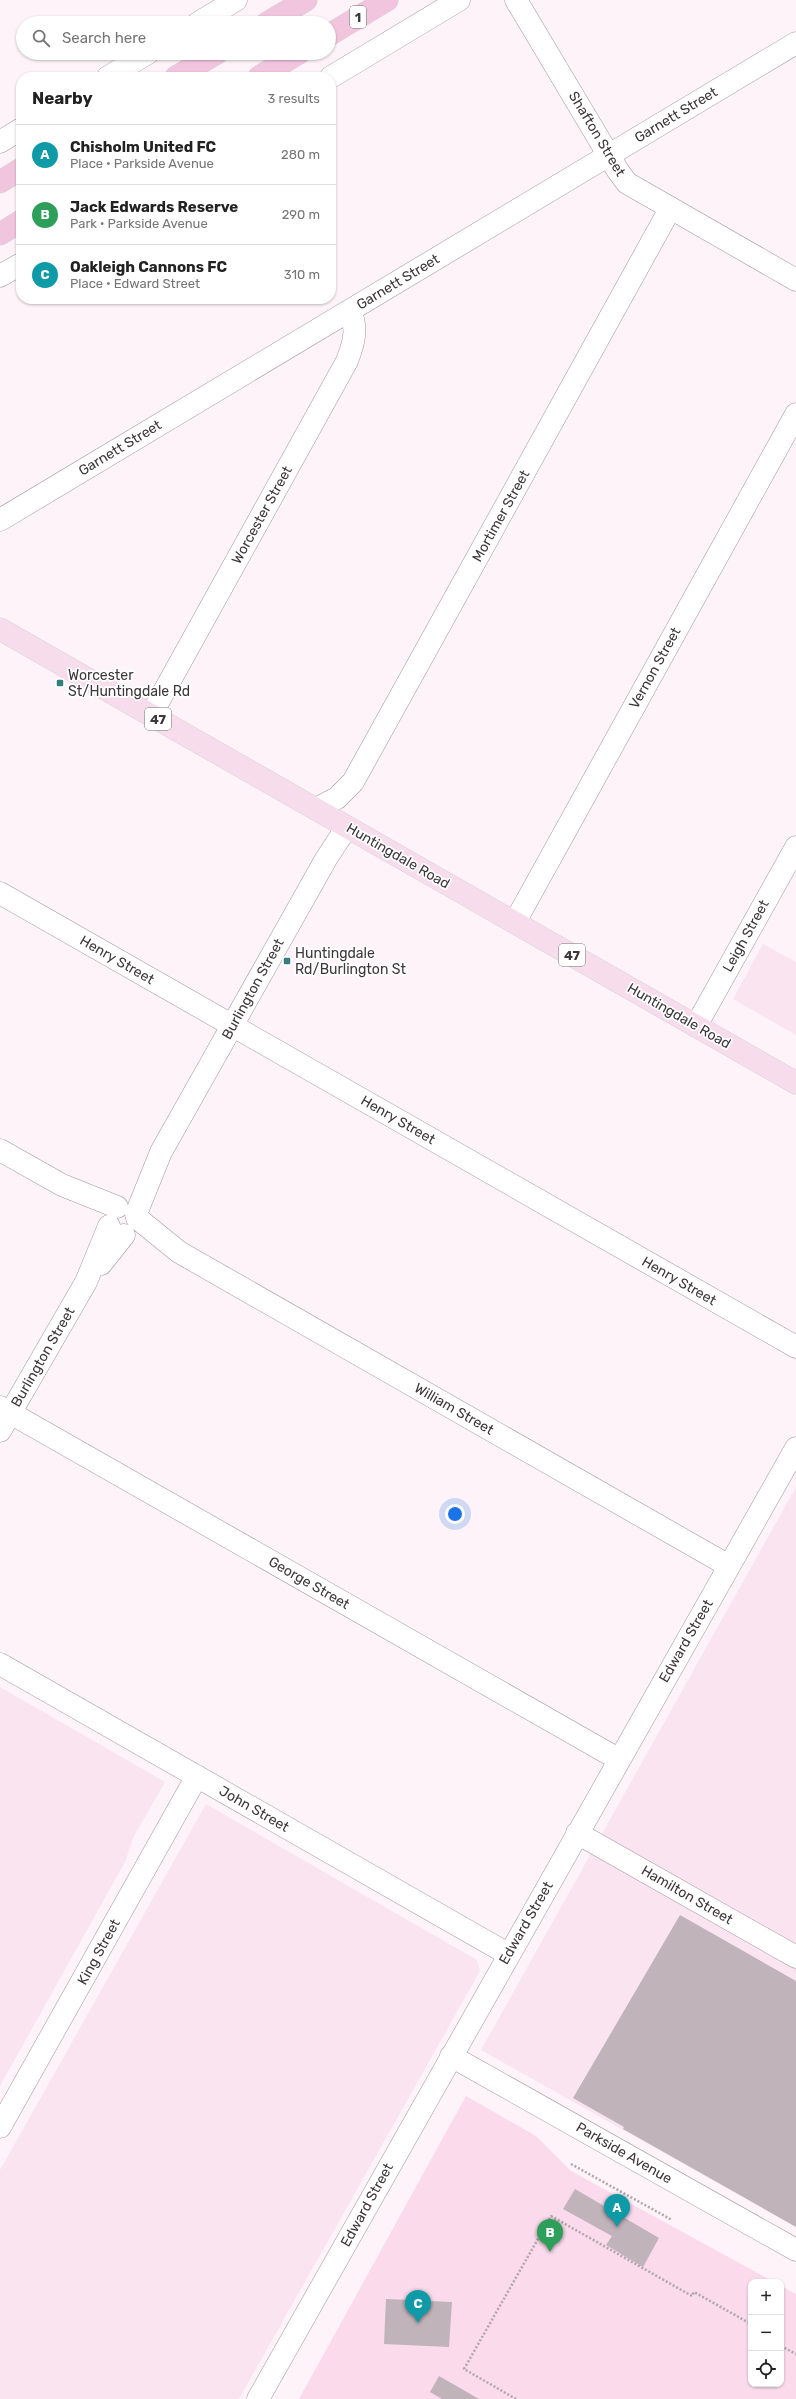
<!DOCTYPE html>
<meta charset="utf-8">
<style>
body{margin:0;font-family:Rubik,sans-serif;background:#f6f6f6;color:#222}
.controls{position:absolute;right:12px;bottom:12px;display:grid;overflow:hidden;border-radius:8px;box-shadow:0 1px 3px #0004}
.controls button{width:36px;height:36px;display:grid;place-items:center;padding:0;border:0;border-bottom:1px solid #e0e0e0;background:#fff;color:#222;font:20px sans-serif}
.you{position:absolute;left:455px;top:1514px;width:14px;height:14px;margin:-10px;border:3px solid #fff;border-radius:50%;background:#1a73e8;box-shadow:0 0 0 6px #1a73e833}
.badge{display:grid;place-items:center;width:26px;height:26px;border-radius:50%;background:#357e7d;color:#fff;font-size:13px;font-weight:700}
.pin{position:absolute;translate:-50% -33px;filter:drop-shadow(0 1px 2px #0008)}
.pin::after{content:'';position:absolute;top:21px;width:14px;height:12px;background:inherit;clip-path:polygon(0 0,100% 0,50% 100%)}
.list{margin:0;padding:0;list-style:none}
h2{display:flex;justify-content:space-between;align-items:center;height:52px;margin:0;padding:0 16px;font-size:17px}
h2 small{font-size:13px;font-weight:400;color:#767676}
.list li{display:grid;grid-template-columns:26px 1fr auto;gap:12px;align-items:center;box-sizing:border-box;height:60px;padding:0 16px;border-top:1px solid #e0e0e0}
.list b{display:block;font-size:15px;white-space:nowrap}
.list p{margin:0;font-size:13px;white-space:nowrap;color:#767676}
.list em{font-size:13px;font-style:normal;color:#767676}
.icon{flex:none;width:22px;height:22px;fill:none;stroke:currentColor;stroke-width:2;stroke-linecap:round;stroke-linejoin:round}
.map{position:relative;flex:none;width:796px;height:2399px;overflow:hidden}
.search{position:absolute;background:#fff;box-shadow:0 1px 3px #0004;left:16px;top:16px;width:320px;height:44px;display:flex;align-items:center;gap:10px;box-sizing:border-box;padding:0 14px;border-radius:22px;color:#767676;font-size:15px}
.panel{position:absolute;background:#fff;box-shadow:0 1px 3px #0004;left:16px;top:72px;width:320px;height:232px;border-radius:16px}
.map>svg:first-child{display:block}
.built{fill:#f9e4ef}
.green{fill:#fadaeb}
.building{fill:#c0b3ba}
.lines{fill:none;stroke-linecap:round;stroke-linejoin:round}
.minor-casing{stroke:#a2969c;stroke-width:23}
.major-casing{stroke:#d4d3d4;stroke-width:23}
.highway-casing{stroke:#d4d3d4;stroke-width:23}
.path{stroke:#afa7ab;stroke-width:2.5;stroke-dasharray:2 2;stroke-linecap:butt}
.minor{stroke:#fff;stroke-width:22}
.major{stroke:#f7dceb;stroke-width:22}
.highway{stroke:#f2c5de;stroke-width:22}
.poi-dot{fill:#357e7d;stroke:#fff;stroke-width:1.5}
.labels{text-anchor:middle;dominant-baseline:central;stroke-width:3.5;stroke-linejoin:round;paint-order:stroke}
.shield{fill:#fff;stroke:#777476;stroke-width:1}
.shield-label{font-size:13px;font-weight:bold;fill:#3d383b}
.street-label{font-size:14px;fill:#3d383b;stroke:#fff}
.poi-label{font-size:14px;fill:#3d383b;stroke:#fff;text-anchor:start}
</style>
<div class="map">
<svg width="796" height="2399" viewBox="0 0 796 2399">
<rect width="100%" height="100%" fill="#fef3f8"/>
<path class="built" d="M 763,944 L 796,962 L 796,1035 L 733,999 Z
M 796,1487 L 796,2227 L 481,2050 Z
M 0,1687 L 165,1782 L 134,1836 L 125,1862 L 0,2086 Z
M 206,1804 L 477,1960 L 480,1971 L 239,2399 L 0,2399 L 0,2170 Z"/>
<path class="green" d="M 466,2096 L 536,2136 L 571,2171 L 774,2282 L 751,2282 L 751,2384 L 781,2384 L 781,2286 L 796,2294 L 796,2399 L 299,2399 Z"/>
<path class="building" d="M 680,1915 L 796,1981 L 796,2227 L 623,2129 L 624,2127 L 573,2098 Z
M 575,2189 L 659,2238 L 643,2267 L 606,2245 L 612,2236 L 563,2209 Z
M 386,2299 L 452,2302 L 449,2347 L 384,2344 Z
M 439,2376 L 479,2399 L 442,2399 L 430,2392 Z"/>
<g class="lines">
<g class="minor-casing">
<path id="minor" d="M 516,0 L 618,171 L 627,183 L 796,280
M 198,23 L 236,0
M 108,77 L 148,53
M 331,77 L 459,0
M 0,142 L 21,129
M 0,276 L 21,264
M 0,520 L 796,43
M 151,715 L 347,361 C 354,343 358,328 350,311
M 316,809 L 337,798 L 353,782 L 670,209
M 0,893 L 796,1347
M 515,922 L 796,414
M 696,1026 L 796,847
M 0,1150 L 62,1185 L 117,1207
M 136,1214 L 161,1152 L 326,859 L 347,827
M 137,1218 L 179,1252 L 729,1566
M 101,1264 L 124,1235
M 0,1407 L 618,1759
M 0,1431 L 86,1282 L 109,1226
M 0,1664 L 508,1954
M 577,1833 L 796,1957
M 451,2056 L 796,2250
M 0,2127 L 197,1776
M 258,2399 L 796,1448"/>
</g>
<g class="major-casing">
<path id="major" d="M 0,629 L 796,1083"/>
</g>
<g class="highway-casing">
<path id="highway" d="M 267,23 L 306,0
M 329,35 L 387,0
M 176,77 L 217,53
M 259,77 L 299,53
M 0,182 L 21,169
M 0,234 L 21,221"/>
</g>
<path class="path" d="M 571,2164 L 672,2220
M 781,2346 L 796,2354
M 516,2399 L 464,2369 L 551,2216 L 692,2296 L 694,2292 L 751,2324"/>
<use href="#minor" class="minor"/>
<use href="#major" class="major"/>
<use href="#highway" class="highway"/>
</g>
<g class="poi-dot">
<rect x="56" y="679" width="8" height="8" rx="2"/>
<rect x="283" y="957" width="8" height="8" rx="2"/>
</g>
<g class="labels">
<g class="shield">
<rect x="350" y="6" width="16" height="22" rx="3"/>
<rect x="145" y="708" width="26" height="22" rx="3"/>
<rect x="559" y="944" width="26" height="22" rx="3"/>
</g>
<g class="shield-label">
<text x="358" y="17">1</text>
<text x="158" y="719">47</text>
<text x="572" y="955">47</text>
</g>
<g class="street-label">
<text transform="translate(676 115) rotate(-31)">Garnett Street</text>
<text transform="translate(597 134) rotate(59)">Shafton Street</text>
<text transform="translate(398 282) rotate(-31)">Garnett Street</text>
<text transform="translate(120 448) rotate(-31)">Garnett Street</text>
<text transform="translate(262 515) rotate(-61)">Worcester Street</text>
<text transform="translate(501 516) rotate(-61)">Mortimer Street</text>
<text transform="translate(655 668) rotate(-61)">Vernon Street</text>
<text transform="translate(398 856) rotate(30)">Huntingdale Road</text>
<text transform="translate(746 936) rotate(-61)">Leigh Street</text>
<text transform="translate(117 960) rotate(30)">Henry Street</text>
<text transform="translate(253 989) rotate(-61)">Burlington Street</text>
<text transform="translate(679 1016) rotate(30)">Huntingdale Road</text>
<text transform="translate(398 1120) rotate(30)">Henry Street</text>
<text transform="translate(679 1281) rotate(30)">Henry Street</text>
<text transform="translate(43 1357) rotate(-60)">Burlington Street</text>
<text transform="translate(454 1409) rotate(30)">William Street</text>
<text transform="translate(309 1583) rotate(30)">George Street</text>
<text transform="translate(686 1641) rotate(-60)">Edward Street</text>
<text transform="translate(254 1809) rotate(30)">John Street</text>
<text transform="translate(687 1895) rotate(30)">Hamilton Street</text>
<text transform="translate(526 1923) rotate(-60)">Edward Street</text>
<text transform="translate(99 1952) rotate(-61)">King Street</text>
<text transform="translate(624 2153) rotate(30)">Parkside Avenue</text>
<text transform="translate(367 2205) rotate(-61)">Edward Street</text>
</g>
<g class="poi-label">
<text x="68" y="675">Worcester<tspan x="68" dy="16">St/Huntingdale Rd</tspan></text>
<text x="295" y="953">Huntingdale<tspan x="295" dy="16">Rd/Burlington St</tspan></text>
</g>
</g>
</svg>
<div class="controls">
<button>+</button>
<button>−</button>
<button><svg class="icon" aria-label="locate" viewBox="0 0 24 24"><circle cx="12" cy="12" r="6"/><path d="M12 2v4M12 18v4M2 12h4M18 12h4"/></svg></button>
</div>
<div class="you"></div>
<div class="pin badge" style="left:617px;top:2227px;background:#0f9aa8">A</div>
<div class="pin badge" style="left:550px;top:2252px;background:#2e9e5b">B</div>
<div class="pin badge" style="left:418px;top:2323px;background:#0f9aa8">C</div>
<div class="search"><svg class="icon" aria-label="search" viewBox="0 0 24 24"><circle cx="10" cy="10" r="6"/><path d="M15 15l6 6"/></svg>Search here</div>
<section class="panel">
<h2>Nearby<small>3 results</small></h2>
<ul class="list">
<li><span class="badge" style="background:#0f9aa8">A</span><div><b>Chisholm United FC</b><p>Place · Parkside Avenue</p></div><em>280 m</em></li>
<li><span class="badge" style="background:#2e9e5b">B</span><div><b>Jack Edwards Reserve</b><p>Park · Parkside Avenue</p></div><em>290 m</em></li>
<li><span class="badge" style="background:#0f9aa8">C</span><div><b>Oakleigh Cannons FC</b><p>Place · Edward Street</p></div><em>310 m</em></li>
</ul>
</section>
</div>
